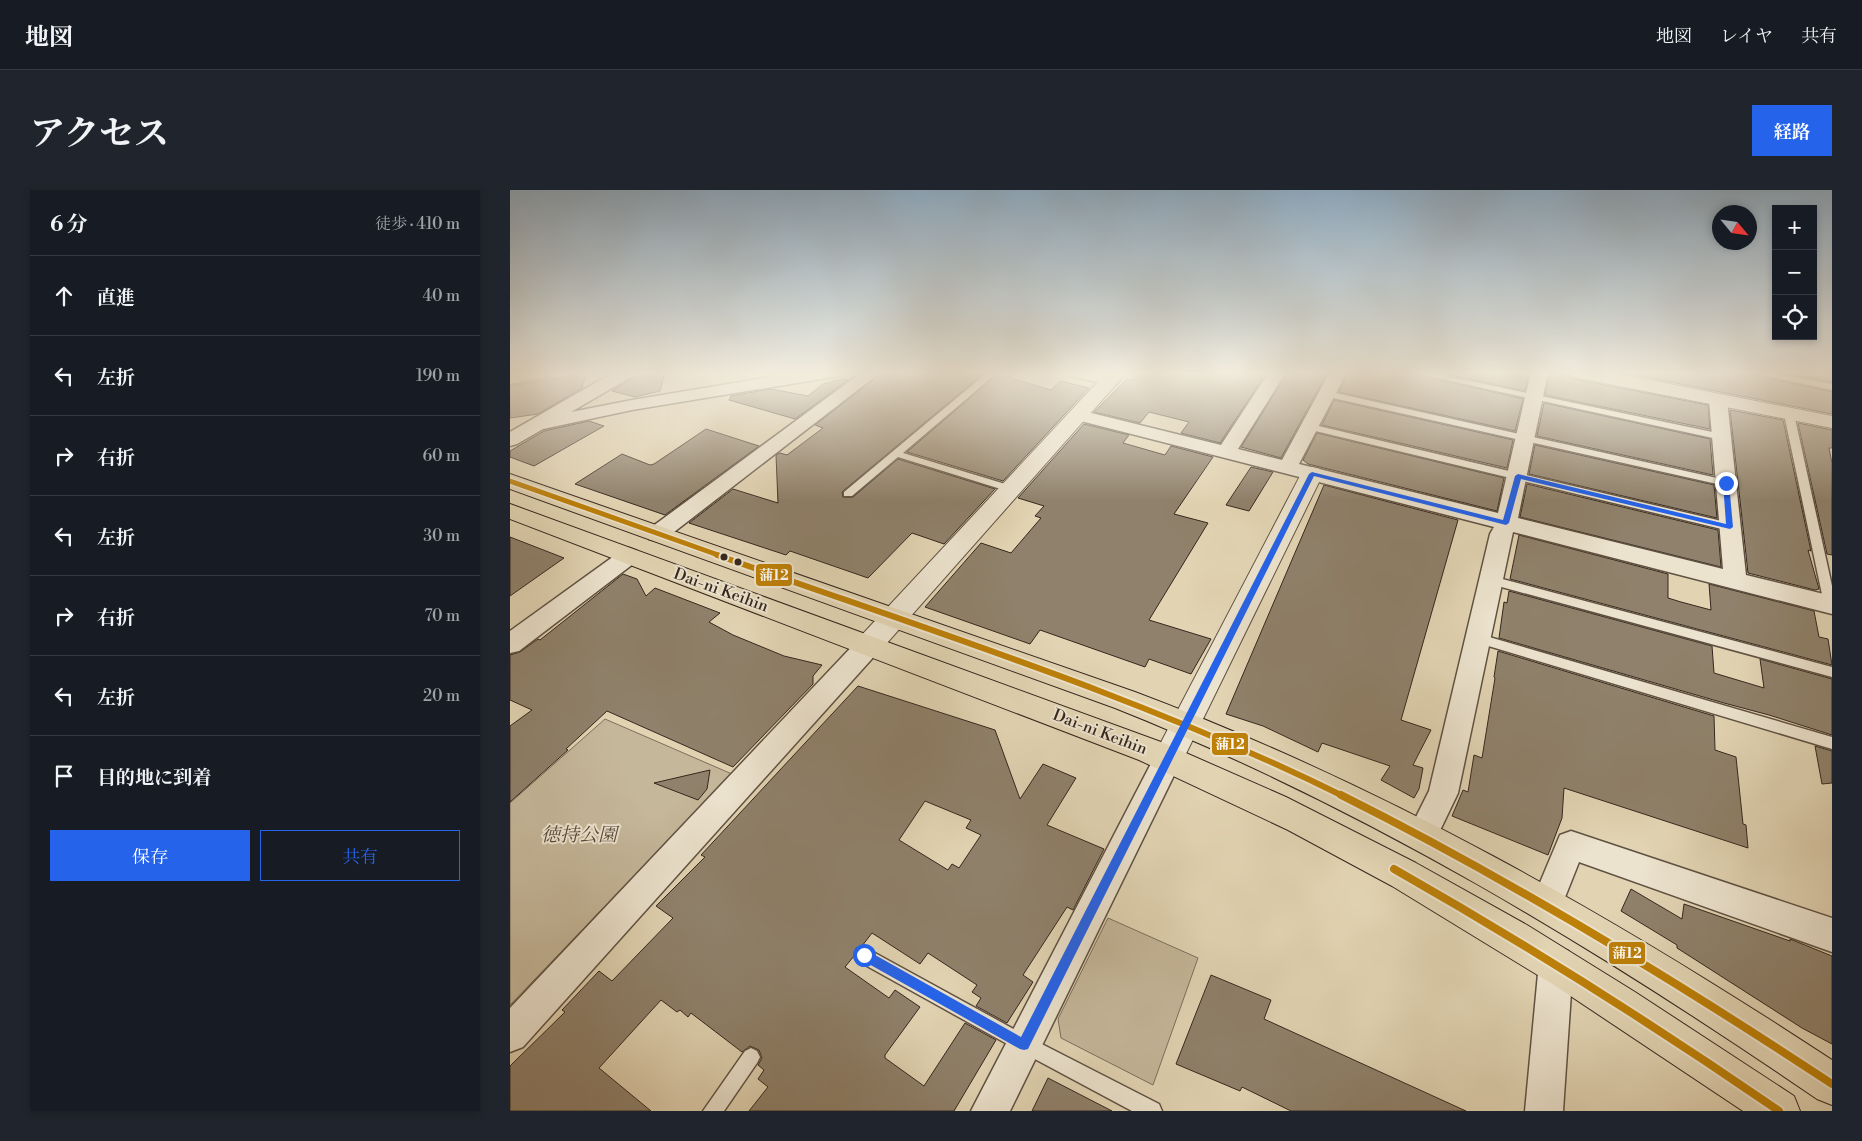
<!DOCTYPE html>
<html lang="ja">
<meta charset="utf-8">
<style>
body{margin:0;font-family:"Libre Bodoni","Noto Serif JP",serif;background:#20242c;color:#f1f3f6}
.controls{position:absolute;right:15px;top:15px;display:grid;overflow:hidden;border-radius:0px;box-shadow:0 2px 8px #0003}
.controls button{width:45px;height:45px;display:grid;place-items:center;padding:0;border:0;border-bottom:1px solid #363941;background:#171b24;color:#f1f3f6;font:25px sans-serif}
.compass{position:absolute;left:1202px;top:15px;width:45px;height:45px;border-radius:50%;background:#171b24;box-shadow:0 2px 8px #0003;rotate:119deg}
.stop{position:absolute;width:15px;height:15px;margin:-11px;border:4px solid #2563eb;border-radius:50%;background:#fff}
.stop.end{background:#2563eb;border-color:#fff;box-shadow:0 1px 5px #0008}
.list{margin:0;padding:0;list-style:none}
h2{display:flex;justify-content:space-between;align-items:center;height:65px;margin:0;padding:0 20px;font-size:21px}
h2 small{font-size:16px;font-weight:400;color:#9ea1a6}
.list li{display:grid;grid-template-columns:32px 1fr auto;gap:15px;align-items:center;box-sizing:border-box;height:80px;padding:0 20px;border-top:1px solid #363941}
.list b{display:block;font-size:19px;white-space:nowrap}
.list em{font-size:16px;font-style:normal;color:#9ea1a6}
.actions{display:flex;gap:10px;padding:15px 20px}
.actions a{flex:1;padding:11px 0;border:1px solid #2563eb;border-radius:0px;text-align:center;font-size:18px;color:#2563eb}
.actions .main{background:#2563eb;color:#fff}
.icon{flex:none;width:28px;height:28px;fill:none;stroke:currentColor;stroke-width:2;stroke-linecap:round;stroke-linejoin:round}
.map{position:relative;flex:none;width:1322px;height:921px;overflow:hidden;border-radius:0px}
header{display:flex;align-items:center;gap:30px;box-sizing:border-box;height:70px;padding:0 25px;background:#171b24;border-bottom:1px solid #363941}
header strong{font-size:24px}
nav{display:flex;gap:28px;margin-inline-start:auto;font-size:18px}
.intro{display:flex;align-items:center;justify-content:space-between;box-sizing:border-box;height:120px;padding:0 30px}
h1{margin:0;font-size:35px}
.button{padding:12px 22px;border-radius:0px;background:#2563eb;color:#fff;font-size:18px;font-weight:700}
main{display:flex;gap:30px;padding:0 30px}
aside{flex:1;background:#171b24;border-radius:0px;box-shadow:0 2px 8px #0003}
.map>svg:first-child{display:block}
.green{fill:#c5b79a;stroke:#7d6f5c}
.building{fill:#8f816b;stroke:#35271e;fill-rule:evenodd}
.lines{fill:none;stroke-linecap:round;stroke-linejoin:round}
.service-casing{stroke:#605243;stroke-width:3}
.minor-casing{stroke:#605243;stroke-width:3}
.tertiary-casing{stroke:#605243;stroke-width:2}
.primary-casing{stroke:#35271e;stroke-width:2}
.trunk-casing{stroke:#35271e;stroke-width:2}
.service{fill:#ece3ce;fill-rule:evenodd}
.minor{fill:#ece3ce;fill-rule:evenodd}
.tertiary{fill:#ece3ce;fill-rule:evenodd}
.primary{fill:#e2d4b3;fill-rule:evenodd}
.trunk{fill:#e2d4b3;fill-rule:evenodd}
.bus-1-far2-casing{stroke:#ece3ce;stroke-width:8}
.bus-1-far1-casing{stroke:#ece3ce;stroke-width:10}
.bus-1-casing{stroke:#ece3ce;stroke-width:12}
.bus-1-far2{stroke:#bd8009;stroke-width:5}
.bus-1-far1{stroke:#bd8009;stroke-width:6}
.bus-1{stroke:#bd8009;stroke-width:8}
.route{fill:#2563eb}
.bus-dot{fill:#35271e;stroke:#ece3ce;stroke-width:2}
.labels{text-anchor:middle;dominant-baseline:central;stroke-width:4;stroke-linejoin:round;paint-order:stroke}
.street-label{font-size:16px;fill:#35271e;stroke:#ece3ce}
.near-park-label{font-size:19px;font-style:italic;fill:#594b3d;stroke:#ece3ce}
.line-badge{stroke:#ece3ce;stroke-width:2}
.badge-label{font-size:14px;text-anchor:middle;font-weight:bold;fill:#fff}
</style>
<header>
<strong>地図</strong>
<nav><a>地図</a><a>レイヤ</a><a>共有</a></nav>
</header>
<div class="intro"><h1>アクセス</h1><a class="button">経路</a></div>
<main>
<aside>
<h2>6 分<small>徒歩 · 410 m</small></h2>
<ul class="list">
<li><svg class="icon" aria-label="ahead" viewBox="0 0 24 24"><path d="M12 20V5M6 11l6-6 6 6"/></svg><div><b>直進</b></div><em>40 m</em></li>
<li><svg class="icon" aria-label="left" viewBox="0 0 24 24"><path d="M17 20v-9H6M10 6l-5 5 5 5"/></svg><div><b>左折</b></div><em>190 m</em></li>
<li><svg class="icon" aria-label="right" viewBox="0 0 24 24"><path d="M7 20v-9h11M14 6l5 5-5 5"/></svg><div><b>右折</b></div><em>60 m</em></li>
<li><svg class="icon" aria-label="left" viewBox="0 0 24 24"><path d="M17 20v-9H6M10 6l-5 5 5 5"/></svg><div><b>左折</b></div><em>30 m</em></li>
<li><svg class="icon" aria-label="right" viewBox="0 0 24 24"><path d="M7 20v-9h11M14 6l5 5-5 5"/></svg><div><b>右折</b></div><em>70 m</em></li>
<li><svg class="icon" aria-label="left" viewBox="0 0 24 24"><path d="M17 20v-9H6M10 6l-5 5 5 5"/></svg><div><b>左折</b></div><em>20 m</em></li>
<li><svg class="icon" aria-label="arrive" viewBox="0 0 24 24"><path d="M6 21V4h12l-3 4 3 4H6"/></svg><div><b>目的地に到着</b></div></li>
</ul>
<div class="actions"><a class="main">保存</a><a>共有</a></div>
</aside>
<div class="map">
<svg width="1322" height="921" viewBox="0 0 1322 921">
<rect width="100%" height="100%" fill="#e2d4b3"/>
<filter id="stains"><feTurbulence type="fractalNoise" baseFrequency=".004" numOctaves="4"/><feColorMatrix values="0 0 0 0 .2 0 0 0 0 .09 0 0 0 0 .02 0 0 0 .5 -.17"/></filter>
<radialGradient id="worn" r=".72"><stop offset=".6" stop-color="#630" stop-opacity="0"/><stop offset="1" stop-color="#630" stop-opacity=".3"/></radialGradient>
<path class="green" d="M 95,529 L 222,584 L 0,815 L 0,613 Z
M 598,728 L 688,768 L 643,895 L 551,848 L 548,829 Z"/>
<path class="building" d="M 133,182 L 155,182 L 150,201 L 125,207 L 102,201 Z
M 373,182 L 475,182 L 332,302 L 333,307 L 343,307 L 388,269 L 485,299 L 434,354 L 402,343 L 358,388 L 280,361 L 276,365 L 179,333 L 223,299 L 268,313 L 266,265 L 270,263 L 277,265 L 313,238 L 305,235 Z
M 490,182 L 506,182 L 500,188 L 541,200 L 550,191 L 579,198 L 493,291 L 397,262 Z
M 630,182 L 757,182 L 710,253 L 671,243 L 679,232 L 639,222 L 630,233 L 584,222 L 617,189 L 622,190 Z
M 778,182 L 804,182 L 816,185 L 771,268 L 731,257 Z
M 839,182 L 897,182 L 1013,209 L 1005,241 L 829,202 Z
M 928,182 L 1019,182 L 1015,201 Z
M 1040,182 L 1058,182 L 1061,188 L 1069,190 L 1198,215 L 1200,239 L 1035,205 Z
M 1110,182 L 1227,182 L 1322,202 L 1322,224 Z
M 1270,182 L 1322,182 L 1322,192 Z
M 76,183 L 72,198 L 28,224 L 0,228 L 0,196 Z
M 333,189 L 338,190 L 285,229 L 219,210 L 221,206 L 261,199 L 298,206 L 313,194 Z
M 824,210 L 1003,250 L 997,278 L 812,235 Z
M 1034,213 L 1200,249 L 1203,285 L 1027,246 Z
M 1220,220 L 1273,230 L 1301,361 L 1298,360 L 1309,399 L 1305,400 L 1238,383 Z
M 79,231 L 94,236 L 24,276 L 0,267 L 0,261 L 34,241 Z
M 1288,233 L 1322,240 L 1322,258 L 1319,258 L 1322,273 L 1322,365 L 1317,364 Z
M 574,234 L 619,245 L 613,253 L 655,265 L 661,256 L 703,267 L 664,324 L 698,333 L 639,430 L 701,449 L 681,484 L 639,469 L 635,477 L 530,440 L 520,454 L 415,417 L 471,353 L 501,363 L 531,328 L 525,326 L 534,316 L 508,308 Z
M 196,239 L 249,256 L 155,325 L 65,294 L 112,264 L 140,275 L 144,274 Z
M 807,243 L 994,288 L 987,321 L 798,274 L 793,270 Z
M 1025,255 L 1204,295 L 1207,328 L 1019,284 Z
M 741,277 L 763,282 L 739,321 L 716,315 Z
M 1017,294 L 1208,340 L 1211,377 L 1010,327 Z
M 814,295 L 948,330 L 891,530 L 921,540 L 903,575 L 913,578 L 909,599 L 904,608 L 871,590 L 880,576 L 812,553 L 808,562 L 753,536 L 716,524 Z
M 1009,345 L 1158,384 L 1158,408 L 1171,412 L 1201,420 L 1199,394 L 1304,421 L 1309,447 L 1318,449 L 1322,475 L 1000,389 Z
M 0,347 L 54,368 L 0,406 Z
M 113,384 L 127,389 L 136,406 L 145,398 L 210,423 L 199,432 L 223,445 L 274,466 L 312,475 L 303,486 L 303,494 L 223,577 L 97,521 L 56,559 L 58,560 L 0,612 L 0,536 L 22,520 L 0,510 L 0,465 L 10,462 L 28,449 L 30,450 Z
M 999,401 L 1202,456 L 1204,483 L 1254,498 L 1250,469 L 1322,489 L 1322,545 L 1259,525 L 1214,513 L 989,448 L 994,412 L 997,413 Z
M 988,461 L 1204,526 L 1205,560 L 1226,567 L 1233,634 L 1236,635 L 1238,658 L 1054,598 L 1052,628 L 1038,665 L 942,626 L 953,600 L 958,602 L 964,565 L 972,568 L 985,488 L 984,487 Z
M 348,496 L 485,540 L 510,609 L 533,574 L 566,588 L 537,635 L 594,659 L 563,720 L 557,717 L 513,785 L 523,792 L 497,833 L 466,816 L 471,808 L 462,802 L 467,795 L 418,763 L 410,774 L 362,743 L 352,756 L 346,758 L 344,766 L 335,777 L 379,808 L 385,800 L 410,817 L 375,865 L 375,868 L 414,896 L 455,833 L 486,850 L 444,921 L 239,921 L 258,897 L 248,889 L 254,880 L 248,875 L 252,868 L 249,860 L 240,856 L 232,862 L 181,823 L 178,827 L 170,820 L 167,822 L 151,810 L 89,878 L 141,921 L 0,921 L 0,876 L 55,822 L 52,820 L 89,781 L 102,791 L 163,728 L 146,716 L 195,667 L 191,665 ZM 415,611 L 461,630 L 456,638 L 471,645 L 449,678 L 442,674 L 438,680 L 389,650 Z
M 1305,556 L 1322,561 L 1322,593 L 1312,594 Z
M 200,580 L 197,599 L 188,610 L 144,593 Z
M 1121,699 L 1172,729 L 1174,714 L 1280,751 L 1280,749 L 1322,766 L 1322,854 L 1292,838 L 1167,758 L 1167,755 L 1111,721 Z
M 701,785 L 761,810 L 754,829 L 956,921 L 781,921 L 732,897 L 730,901 L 666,874 Z
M 538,888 L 602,921 L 522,921 Z"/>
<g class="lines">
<g class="service-casing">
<path id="service" d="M 478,182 L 488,182 L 393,263 L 505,297 L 505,301 L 497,301 L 388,267 L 342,306 L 334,306 L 334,302 Z
M 899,182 L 917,182 L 1212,244 L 1217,247 L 1212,250 Z
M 1238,182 L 1258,182 L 1322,194 L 1322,200 Z
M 817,201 L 1216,290 L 1221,293 L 1216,296 L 814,206 L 813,204 Z
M 1279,221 L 1284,224 L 1322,396 L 1322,418 L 1320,418 L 1314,414 L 1274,224 Z
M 800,234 L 1220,333 L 1225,337 L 1220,341 L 797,239 L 795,237 Z
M 981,386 L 1322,477 L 1322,487 L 977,393 L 975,390 L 977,387 Z
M 969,444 L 1322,547 L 1322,559 L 965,452 L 963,449 L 965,446 Z
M 354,757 L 520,848 L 649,914 L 652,921 L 622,921 L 508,860 L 348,771 L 346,765 L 348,759 Z
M 241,858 L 247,861 L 250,867 L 247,873 L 214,921 L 193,921 L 235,861 Z"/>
</g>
<g class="minor-casing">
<path id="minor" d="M 104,182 L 125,182 L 123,186 L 61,222 L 122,210 L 290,182 L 331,182 L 329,186 L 323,187 L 122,220 L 33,239 L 7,254 L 0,256 L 0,242 Z
M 352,182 L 371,182 L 155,349 L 147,351 L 139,349 L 136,344 L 139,339 Z
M 558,182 L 589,182 L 606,186 L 609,190 L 606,194 L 600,195 L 560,186 Z
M 759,182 L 776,182 L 728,259 L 772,270 L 820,182 L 837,182 L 789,274 L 988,323 L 1021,182 L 1038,182 L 1008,328 L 1213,379 L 1199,210 L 1202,206 L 1208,205 L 1214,206 L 1217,210 L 1236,385 L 1322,406 L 1322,424 L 1003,342 L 948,603 L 923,655 L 912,659 L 901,655 L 897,645 L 919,601 L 980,344 L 984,337 L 563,229 L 560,225 L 563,221 L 569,220 L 711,255 Z
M 119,358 L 127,361 L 130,366 L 127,371 L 9,461 L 0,463 L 0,441 L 111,361 Z
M 359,446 L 368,448 L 371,455 L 368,462 L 13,857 L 0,862 L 0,818 L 350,448 Z
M 658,557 L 668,560 L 672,569 L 500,921 L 461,921 L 648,560 Z
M 1061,641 L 1322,728 L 1322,762 L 1069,672 L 1048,725 L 1037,730 L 1026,725 L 1021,714 L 1050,645 Z
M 1046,756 L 1058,761 L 1063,773 L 1053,921 L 1015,921 L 1029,773 L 1034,761 Z"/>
</g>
<g class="tertiary-casing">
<path id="tertiary" d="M 597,182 L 617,182 L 369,462 L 359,465 L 349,462 L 345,455 L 349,448 Z
M 1060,182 L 1099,182 L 1322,226 L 1322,238 L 1069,188 L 1062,186 Z
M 802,277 L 810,279 L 813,284 L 669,578 L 658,582 L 647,578 L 643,569 L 647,560 L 791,284 L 794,279 Z"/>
</g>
<g class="primary-casing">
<path id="primary" d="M 0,182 L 43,182 L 41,186 L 0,194 Z"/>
</g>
<g class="trunk-casing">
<path id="trunk" d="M 0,284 L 625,502 C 874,596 1100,724 1322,870 L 1322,915 L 1307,909 C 1085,757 856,618 605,518 L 0,299 Z
M 0,314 L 651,552 L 776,607 L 906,673 L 1017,735 L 1125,802 L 1284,906 L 1290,921 L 1233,921 L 1044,795 L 882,696 L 778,640 L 629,570 L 0,329 Z"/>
</g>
<use href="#service" class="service"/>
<use href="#minor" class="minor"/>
<use href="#tertiary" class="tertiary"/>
<use href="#primary" class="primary"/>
<use href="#trunk" class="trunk"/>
<g class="bus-1-far2-casing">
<path id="bus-1-far2" d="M 0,291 L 211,366"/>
</g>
<g class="bus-1-far1-casing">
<path id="bus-1-far1" d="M 207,365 C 418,440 633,507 833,606"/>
</g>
<g class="bus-1-casing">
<path id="bus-1" d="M 831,605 C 1001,690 1163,789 1322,894
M 884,679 C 1016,754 1144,835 1269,921"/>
</g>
<use href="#bus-1-far2" class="bus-1-far2"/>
<use href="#bus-1-far1" class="bus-1-far1"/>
<use href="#bus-1" class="bus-1"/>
</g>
<linearGradient id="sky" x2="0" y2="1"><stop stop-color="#8ea9be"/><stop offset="0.59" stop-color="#f2ecdd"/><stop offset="1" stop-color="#f2ecdd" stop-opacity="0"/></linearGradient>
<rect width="1322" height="311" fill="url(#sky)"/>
<path class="route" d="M 802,282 L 993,330 L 1005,286 L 1008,284 L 1216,334 L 1213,293 L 1216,291 L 1219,293 L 1223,337 L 1220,339 L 1011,289 L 999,333 L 996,335 L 804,286 L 518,859 L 514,860 L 510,859 L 350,769 L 348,765 L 350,761 L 354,759 L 358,761 L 511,847 L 799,284 Z"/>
<g class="bus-dot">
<circle cx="214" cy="367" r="4.5"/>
<circle cx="228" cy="372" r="4.5"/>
</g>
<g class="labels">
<g class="street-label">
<text transform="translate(211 400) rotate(20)">Dai-ni Keihin</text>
<text transform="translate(590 542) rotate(21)">Dai-ni Keihin</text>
</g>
<g class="near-park-label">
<text x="69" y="645">徳持公園</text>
</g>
</g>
<g class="line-badge">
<rect x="245" y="373" width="38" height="24" rx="5" fill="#bd8009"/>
<rect x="701" y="542" width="38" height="24" rx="5" fill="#bd8009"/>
<rect x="1098" y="751" width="38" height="24" rx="5" fill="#bd8009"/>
</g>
<g class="badge-label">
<text x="264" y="390">蒲12</text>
<text x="720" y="559">蒲12</text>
<text x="1117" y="768">蒲12</text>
</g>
<rect width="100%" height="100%" filter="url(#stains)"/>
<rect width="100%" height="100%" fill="url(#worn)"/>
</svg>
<div class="controls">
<button>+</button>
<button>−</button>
<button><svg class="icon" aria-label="locate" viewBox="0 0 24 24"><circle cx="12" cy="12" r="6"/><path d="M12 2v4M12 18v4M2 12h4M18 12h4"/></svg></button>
</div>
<svg class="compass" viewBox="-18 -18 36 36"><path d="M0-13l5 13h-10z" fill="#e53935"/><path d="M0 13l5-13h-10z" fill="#9ea1a6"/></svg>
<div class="stop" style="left:354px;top:765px"></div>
<div class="stop end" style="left:1216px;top:293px"></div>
</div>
</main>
